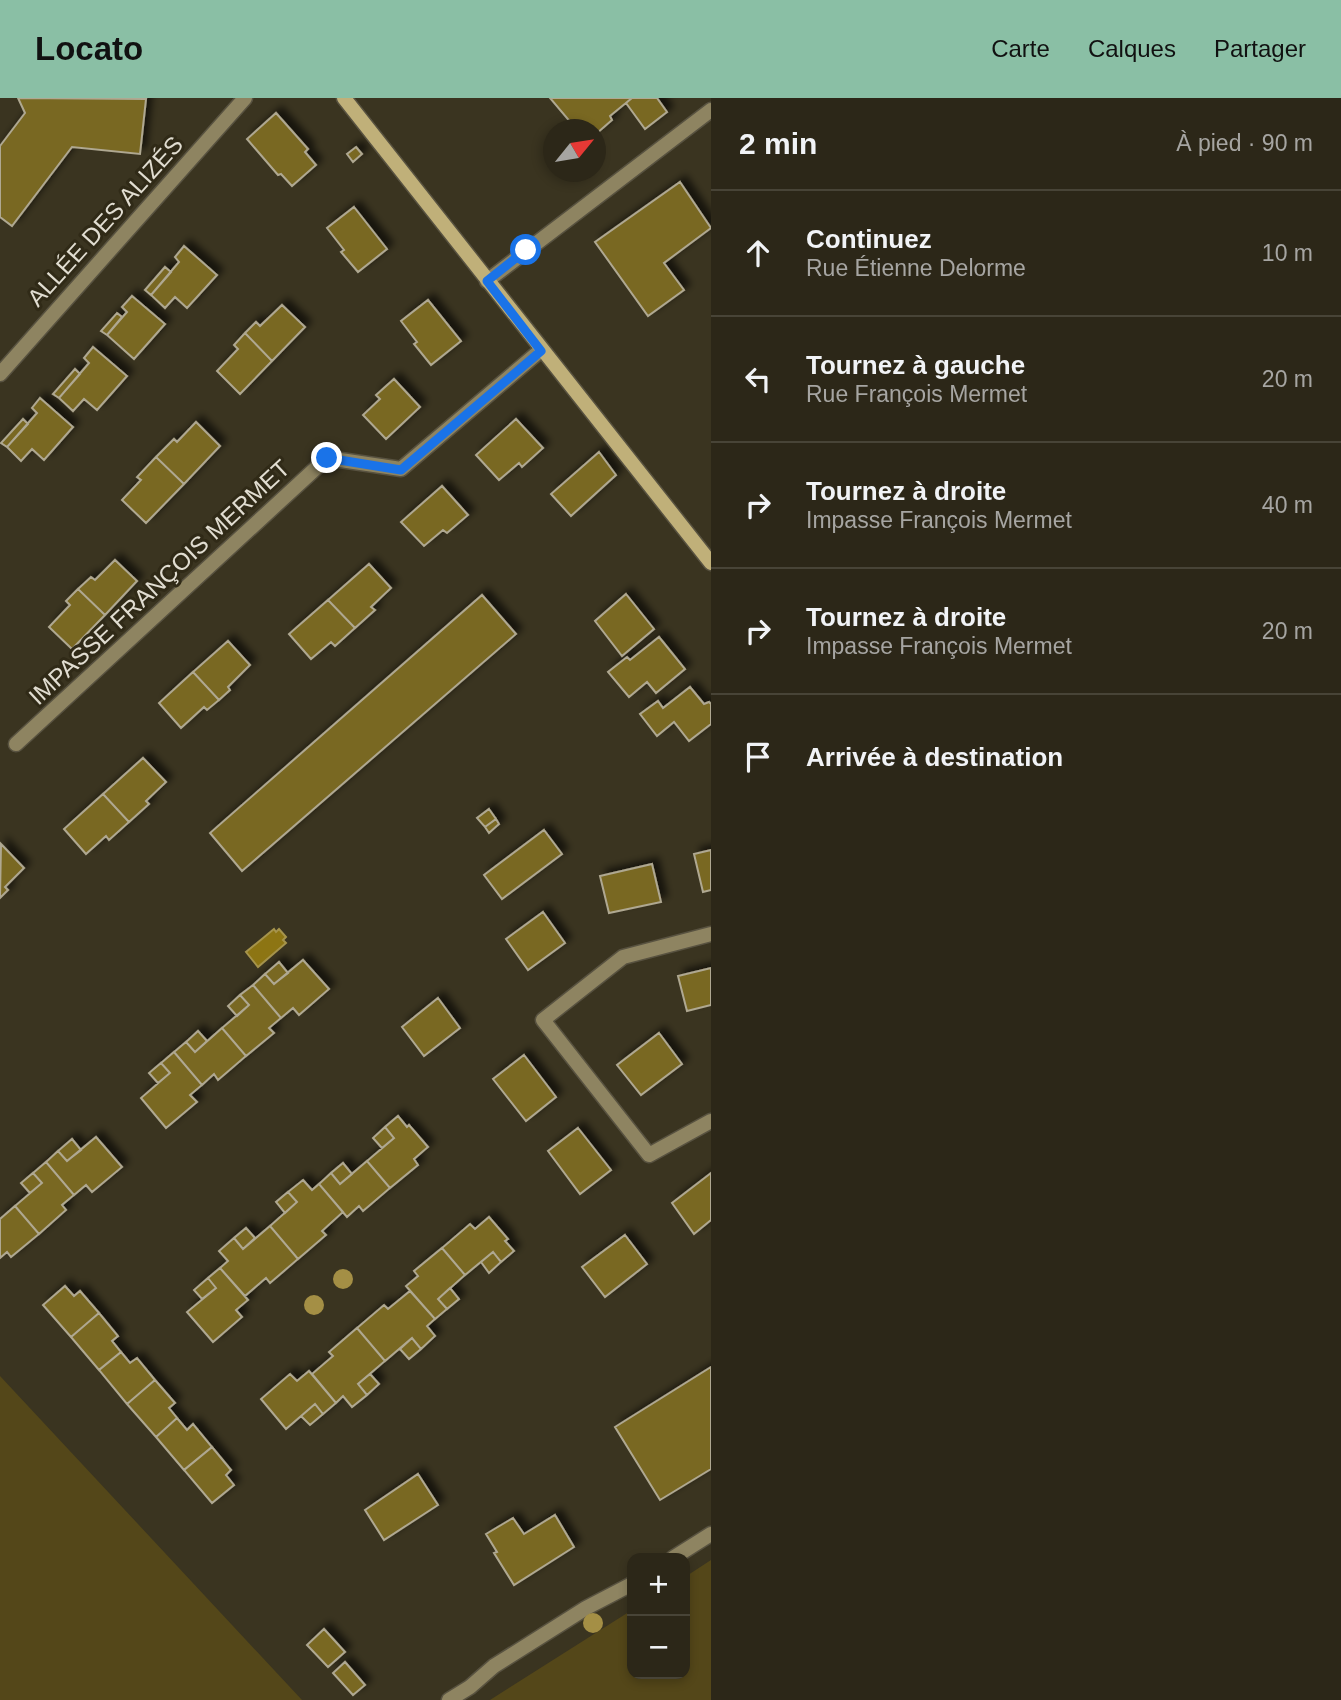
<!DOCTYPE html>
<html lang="fr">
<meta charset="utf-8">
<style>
body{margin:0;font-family:Arial,sans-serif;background:#342f21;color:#f1f3f6}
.controls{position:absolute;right:21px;bottom:21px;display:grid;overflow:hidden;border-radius:14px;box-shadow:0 4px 10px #0003}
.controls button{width:63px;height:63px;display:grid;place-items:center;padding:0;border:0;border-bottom:2px solid #484437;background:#2c2718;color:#f1f3f6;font:35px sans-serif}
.compass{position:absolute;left:543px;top:21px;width:63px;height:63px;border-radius:50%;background:#2c2718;box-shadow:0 4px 10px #0003;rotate:60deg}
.stop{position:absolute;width:21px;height:21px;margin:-16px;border:5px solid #1a73e8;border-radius:50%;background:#fff}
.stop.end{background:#1a73e8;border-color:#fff;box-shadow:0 2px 7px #0008}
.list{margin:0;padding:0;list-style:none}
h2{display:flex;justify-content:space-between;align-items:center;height:91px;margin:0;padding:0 28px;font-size:30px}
h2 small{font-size:23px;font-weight:400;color:#a6a5a2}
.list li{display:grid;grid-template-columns:46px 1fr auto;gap:21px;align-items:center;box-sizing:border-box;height:126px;padding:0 28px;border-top:2px solid #484437}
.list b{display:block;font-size:26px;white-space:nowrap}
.list p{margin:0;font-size:23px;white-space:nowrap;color:#a6a5a2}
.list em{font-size:23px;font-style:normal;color:#a6a5a2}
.icon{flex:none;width:38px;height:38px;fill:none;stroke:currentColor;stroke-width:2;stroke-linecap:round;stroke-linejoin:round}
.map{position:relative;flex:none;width:711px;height:1602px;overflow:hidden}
header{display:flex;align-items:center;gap:42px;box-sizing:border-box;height:98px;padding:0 35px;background:#8abfa5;color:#111}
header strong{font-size:33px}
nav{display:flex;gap:38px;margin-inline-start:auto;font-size:24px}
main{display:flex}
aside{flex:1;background:#2c2718}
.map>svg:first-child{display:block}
.green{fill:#544719}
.water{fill:#8d7513;stroke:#a6944c;stroke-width:2}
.building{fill:#796723;stroke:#afa891;stroke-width:2;filter:url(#shadow)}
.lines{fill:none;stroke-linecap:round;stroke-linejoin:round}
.street-casing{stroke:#585240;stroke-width:17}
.secondary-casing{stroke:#585240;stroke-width:17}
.street{stroke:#8e8461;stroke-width:14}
.secondary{stroke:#c0b079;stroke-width:14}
.tree{fill:#a48f45}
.route{stroke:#1a73e8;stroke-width:9}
.labels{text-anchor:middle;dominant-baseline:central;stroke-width:6;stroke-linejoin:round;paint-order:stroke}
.street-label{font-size:24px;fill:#e1ddd1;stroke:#302a17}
</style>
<header>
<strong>Locato</strong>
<nav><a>Carte</a><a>Calques</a><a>Partager</a></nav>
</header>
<main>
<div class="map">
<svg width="711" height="1602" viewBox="0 0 711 1602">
<defs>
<filter id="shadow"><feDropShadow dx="6" dy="-6" stdDeviation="3.5" flood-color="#0009"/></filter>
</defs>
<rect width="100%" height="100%" fill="#3a3420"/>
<path class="green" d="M 0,1278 L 302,1602 L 0,1602 Z
M 711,1462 L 711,1602 L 490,1602 L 632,1512 L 632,1576 L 685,1576 L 685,1479 Z"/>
<path class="water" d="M 274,831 L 276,834 L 279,831 L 286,839 L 283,842 L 286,845 L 258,869 L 246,854 Z"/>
<path class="building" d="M 18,0 L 146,1 L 140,56 L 72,49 L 12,128 L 0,119 L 0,48 L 25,15 Z
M 550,0 L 632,0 L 610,18 L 612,22 L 596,36 L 596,32 L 577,32 Z
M 632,0 L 657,0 L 667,14 L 645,31 L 626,5 Z
M 276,15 L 308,51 L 305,54 L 316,67 L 292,88 L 281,76 L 278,77 L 247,41 Z
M 356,49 L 362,56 L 353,64 L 347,56 Z
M 680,84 L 711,130 L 664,165 L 684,192 L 648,218 L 595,144 Z
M 354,109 L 387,151 L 358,174 L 341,154 L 344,152 L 327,130 Z
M 184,148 L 217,177 L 187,210 L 175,199 L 165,210 L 151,197 L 179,164 L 175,159 Z
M 165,169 L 171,174 L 151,197 L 145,192 Z
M 132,198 L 165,226 L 134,261 L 107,237 L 127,214 L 122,209 Z
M 428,202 L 461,243 L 431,267 L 414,246 L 417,244 L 401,223 Z
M 282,207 L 305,229 L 272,263 L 245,235 L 256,224 L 260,228 Z
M 117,215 L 122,219 L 107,237 L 101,233 Z
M 245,235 L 272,263 L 240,296 L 217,273 L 238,251 L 234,247 Z
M 93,249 L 127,278 L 97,312 L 84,301 L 73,313 L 59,300 L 89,265 L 84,260 Z
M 75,271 L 80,276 L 59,300 L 53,296 Z
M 394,281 L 420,309 L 386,341 L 363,317 L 380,301 L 376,297 Z
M 40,300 L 73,329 L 44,362 L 32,351 L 21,363 L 7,349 L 37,315 L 32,310 Z
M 23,321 L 28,326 L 7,349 L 1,345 Z
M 516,321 L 543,350 L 522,369 L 519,365 L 499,382 L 476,357 Z
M 196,324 L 220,348 L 184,386 L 156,359 L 174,341 L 177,344 Z
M 599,354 L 616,377 L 571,418 L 551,396 Z
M 156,359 L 184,386 L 146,425 L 122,402 L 141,382 L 137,379 Z
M 442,388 L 468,417 L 447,435 L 443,432 L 424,448 L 401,424 Z
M 115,462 L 137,483 L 105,517 L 78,491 L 91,479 L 95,482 Z
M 369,466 L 391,490 L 371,509 L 375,512 L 355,530 L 328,502 Z
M 78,491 L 105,517 L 72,551 L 49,529 L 70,507 L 66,503 Z
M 626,496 L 654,531 L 622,558 L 595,523 Z
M 482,497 L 516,536 L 242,773 L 210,735 Z
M 328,502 L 355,530 L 335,548 L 331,544 L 311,561 L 289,536 Z
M 659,539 L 685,571 L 656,595 L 647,584 L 629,599 L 608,574 L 627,559 L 630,562 Z
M 228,543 L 250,567 L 228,589 L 230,592 L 219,602 L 193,574 Z
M 193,574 L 219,602 L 207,612 L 204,609 L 181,630 L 159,605 Z
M 690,589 L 704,606 L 709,604 L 711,606 L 711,626 L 689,643 L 674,624 L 657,638 L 640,616 L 658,603 L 663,610 Z
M 143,660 L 166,684 L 146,703 L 149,706 L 129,724 L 103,696 Z
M 103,696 L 129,724 L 109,742 L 106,738 L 86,756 L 64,731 Z
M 489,711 L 496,721 L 485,729 L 477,720 Z
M 496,721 L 499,726 L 489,735 L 485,729 Z
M 544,732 L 562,756 L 502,801 L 484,777 Z
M 1,746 L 24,770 L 5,789 L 8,792 L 0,800 Z
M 711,752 L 711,792 L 703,794 L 694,756 Z
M 652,766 L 661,804 L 609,815 L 600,778 Z
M 543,814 L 565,845 L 528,872 L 506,841 Z
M 303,862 L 329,891 L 299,917 L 293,910 L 281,920 L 253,887 L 265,876 L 274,886 Z
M 279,864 L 288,875 L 274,886 L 265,876 Z
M 711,870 L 711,907 L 687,913 L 678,878 Z
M 253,887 L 281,920 L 269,930 L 274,935 L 246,958 L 222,930 L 249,907 L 240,897 Z
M 240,897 L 249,907 L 237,918 L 228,908 Z
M 438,900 L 460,930 L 424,958 L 402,929 Z
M 222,930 L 246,958 L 218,982 L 214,976 L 202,987 L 174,954 L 186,944 L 195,954 Z
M 198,933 L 207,943 L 195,954 L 186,944 Z
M 659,935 L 682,966 L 641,997 L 617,967 Z
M 174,954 L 202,987 L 190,997 L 197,1004 L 166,1030 L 141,1000 L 170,975 L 161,965 Z
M 524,957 L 556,999 L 526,1023 L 493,981 Z
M 161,965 L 170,975 L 158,985 L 149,975 Z
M 398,1018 L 407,1029 L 409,1027 L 428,1049 L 414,1061 L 418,1067 L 390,1090 L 367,1063 L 394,1040 L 385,1029 Z
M 385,1029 L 394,1040 L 382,1050 L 373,1040 Z
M 578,1030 L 611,1072 L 580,1096 L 548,1053 Z
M 96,1039 L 122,1069 L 92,1094 L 86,1087 L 74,1097 L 46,1064 L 58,1053 L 67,1063 Z
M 72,1041 L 81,1052 L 67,1063 L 58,1053 Z
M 367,1063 L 390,1090 L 363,1113 L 359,1108 L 347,1119 L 319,1086 L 331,1075 L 340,1086 Z
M 46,1064 L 74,1097 L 62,1107 L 66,1112 L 39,1136 L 15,1108 L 42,1085 L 33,1075 Z
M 343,1065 L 352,1076 L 340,1086 L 331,1075 Z
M 33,1075 L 42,1085 L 30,1095 L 21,1085 Z
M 711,1075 L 711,1122 L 694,1136 L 672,1105 Z
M 303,1082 L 312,1092 L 319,1086 L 343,1114 L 322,1133 L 326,1137 L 298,1161 L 270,1128 L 297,1104 L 288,1094 Z
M 288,1094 L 297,1104 L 285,1115 L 276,1104 Z
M 15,1108 L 39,1136 L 11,1159 L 7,1154 L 0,1160 L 0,1121 Z
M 489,1119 L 508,1141 L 505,1143 L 514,1153 L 501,1164 L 493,1154 L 465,1177 L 442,1150 L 470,1126 L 475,1131 Z
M 270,1128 L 298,1161 L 270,1185 L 266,1180 L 245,1198 L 220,1170 L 228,1163 L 219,1153 L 234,1140 L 243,1151 Z
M 246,1130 L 255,1140 L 243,1151 L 234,1140 Z
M 625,1137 L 647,1166 L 605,1199 L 582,1169 Z
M 442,1150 L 465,1177 L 438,1201 L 447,1211 L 435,1221 L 406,1188 L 418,1178 L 414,1173 Z
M 493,1154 L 501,1164 L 489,1175 L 481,1164 Z
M 220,1170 L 248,1202 L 236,1212 L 242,1219 L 213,1244 L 187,1214 L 216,1190 L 208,1180 Z
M 208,1180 L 216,1190 L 202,1201 L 194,1192 Z
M 65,1188 L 74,1198 L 80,1193 L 99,1215 L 71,1239 L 43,1207 Z
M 450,1190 L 459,1201 L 447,1211 L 438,1201 Z
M 410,1193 L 435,1221 L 427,1228 L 435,1238 L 421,1251 L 412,1240 L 385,1263 L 357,1230 L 384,1207 L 388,1211 Z
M 99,1215 L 118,1238 L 112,1243 L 121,1254 L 99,1272 L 71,1239 Z
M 357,1230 L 385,1263 L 358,1286 L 367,1297 L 352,1309 L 343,1298 L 336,1305 L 312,1276 L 333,1258 L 329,1254 Z
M 412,1240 L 421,1251 L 409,1261 L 400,1251 Z
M 121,1254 L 130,1265 L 137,1260 L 155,1282 L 127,1306 L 99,1272 Z
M 711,1269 L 711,1371 L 660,1402 L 615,1329 Z
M 309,1273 L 336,1305 L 323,1316 L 315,1306 L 286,1331 L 261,1301 L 290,1276 L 297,1283 Z
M 370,1276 L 379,1286 L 367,1297 L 358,1286 Z
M 155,1282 L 175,1305 L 169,1310 L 177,1320 L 156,1339 L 127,1306 Z
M 315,1306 L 323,1316 L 310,1327 L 301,1318 Z
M 177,1320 L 187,1332 L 193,1326 L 212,1349 L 184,1372 L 156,1339 Z
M 212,1349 L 231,1372 L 226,1377 L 234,1387 L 212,1405 L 184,1372 Z
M 418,1376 L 438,1407 L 384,1442 L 365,1412 Z
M 555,1417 L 574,1449 L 514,1487 L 494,1455 L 497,1454 L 486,1436 L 513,1420 L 524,1436 Z
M 324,1531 L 345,1554 L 328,1569 L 307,1547 Z
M 345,1564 L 365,1587 L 353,1597 L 333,1575 Z"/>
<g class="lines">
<g class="street-casing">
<path id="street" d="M 487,183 L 711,12
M 0,276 L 245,0
M 16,646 L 327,360 L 401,371 L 541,252
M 711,836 L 623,859 L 543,922 L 649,1057 L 711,1023
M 673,1460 L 711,1436
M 449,1602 L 470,1589 L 494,1568 L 586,1510 L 632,1486"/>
</g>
<g class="secondary-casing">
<path id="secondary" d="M 344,0 L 711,465"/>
</g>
<use href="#street" class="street"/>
<use href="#secondary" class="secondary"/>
</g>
<g class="tree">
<circle cx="343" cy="1181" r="10"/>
<circle cx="314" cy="1207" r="10"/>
<circle cx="593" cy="1525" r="10"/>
</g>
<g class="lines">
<path class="route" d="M 327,360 L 401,372 L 541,253 L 487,183 L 526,152"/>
</g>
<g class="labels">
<g class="street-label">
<text transform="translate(105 123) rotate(-48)">ALLÉE DES ALIZÉS</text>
<text transform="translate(159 484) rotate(-43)">IMPASSE FRANÇOIS MERMET</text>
</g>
</g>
</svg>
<div class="controls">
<button>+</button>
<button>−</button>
</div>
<svg class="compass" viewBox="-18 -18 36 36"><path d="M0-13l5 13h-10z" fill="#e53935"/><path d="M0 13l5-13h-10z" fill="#a6a5a2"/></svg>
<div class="stop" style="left:526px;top:152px"></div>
<div class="stop end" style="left:327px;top:360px"></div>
</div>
<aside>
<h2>2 min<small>À pied · 90 m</small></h2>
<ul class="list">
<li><svg class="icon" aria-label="ahead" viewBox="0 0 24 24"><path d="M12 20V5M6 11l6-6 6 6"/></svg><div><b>Continuez</b><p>Rue Étienne Delorme</p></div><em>10 m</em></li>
<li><svg class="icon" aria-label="left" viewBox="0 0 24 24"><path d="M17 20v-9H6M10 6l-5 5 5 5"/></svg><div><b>Tournez à gauche</b><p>Rue François Mermet</p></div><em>20 m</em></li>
<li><svg class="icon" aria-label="right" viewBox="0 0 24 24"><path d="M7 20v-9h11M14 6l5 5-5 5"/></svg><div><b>Tournez à droite</b><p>Impasse François Mermet</p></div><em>40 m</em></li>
<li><svg class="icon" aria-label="right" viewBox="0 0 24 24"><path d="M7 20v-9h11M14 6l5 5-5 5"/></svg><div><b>Tournez à droite</b><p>Impasse François Mermet</p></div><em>20 m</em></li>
<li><svg class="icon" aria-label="arrive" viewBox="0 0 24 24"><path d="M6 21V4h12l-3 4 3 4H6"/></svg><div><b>Arrivée à destination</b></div></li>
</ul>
</aside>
</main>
